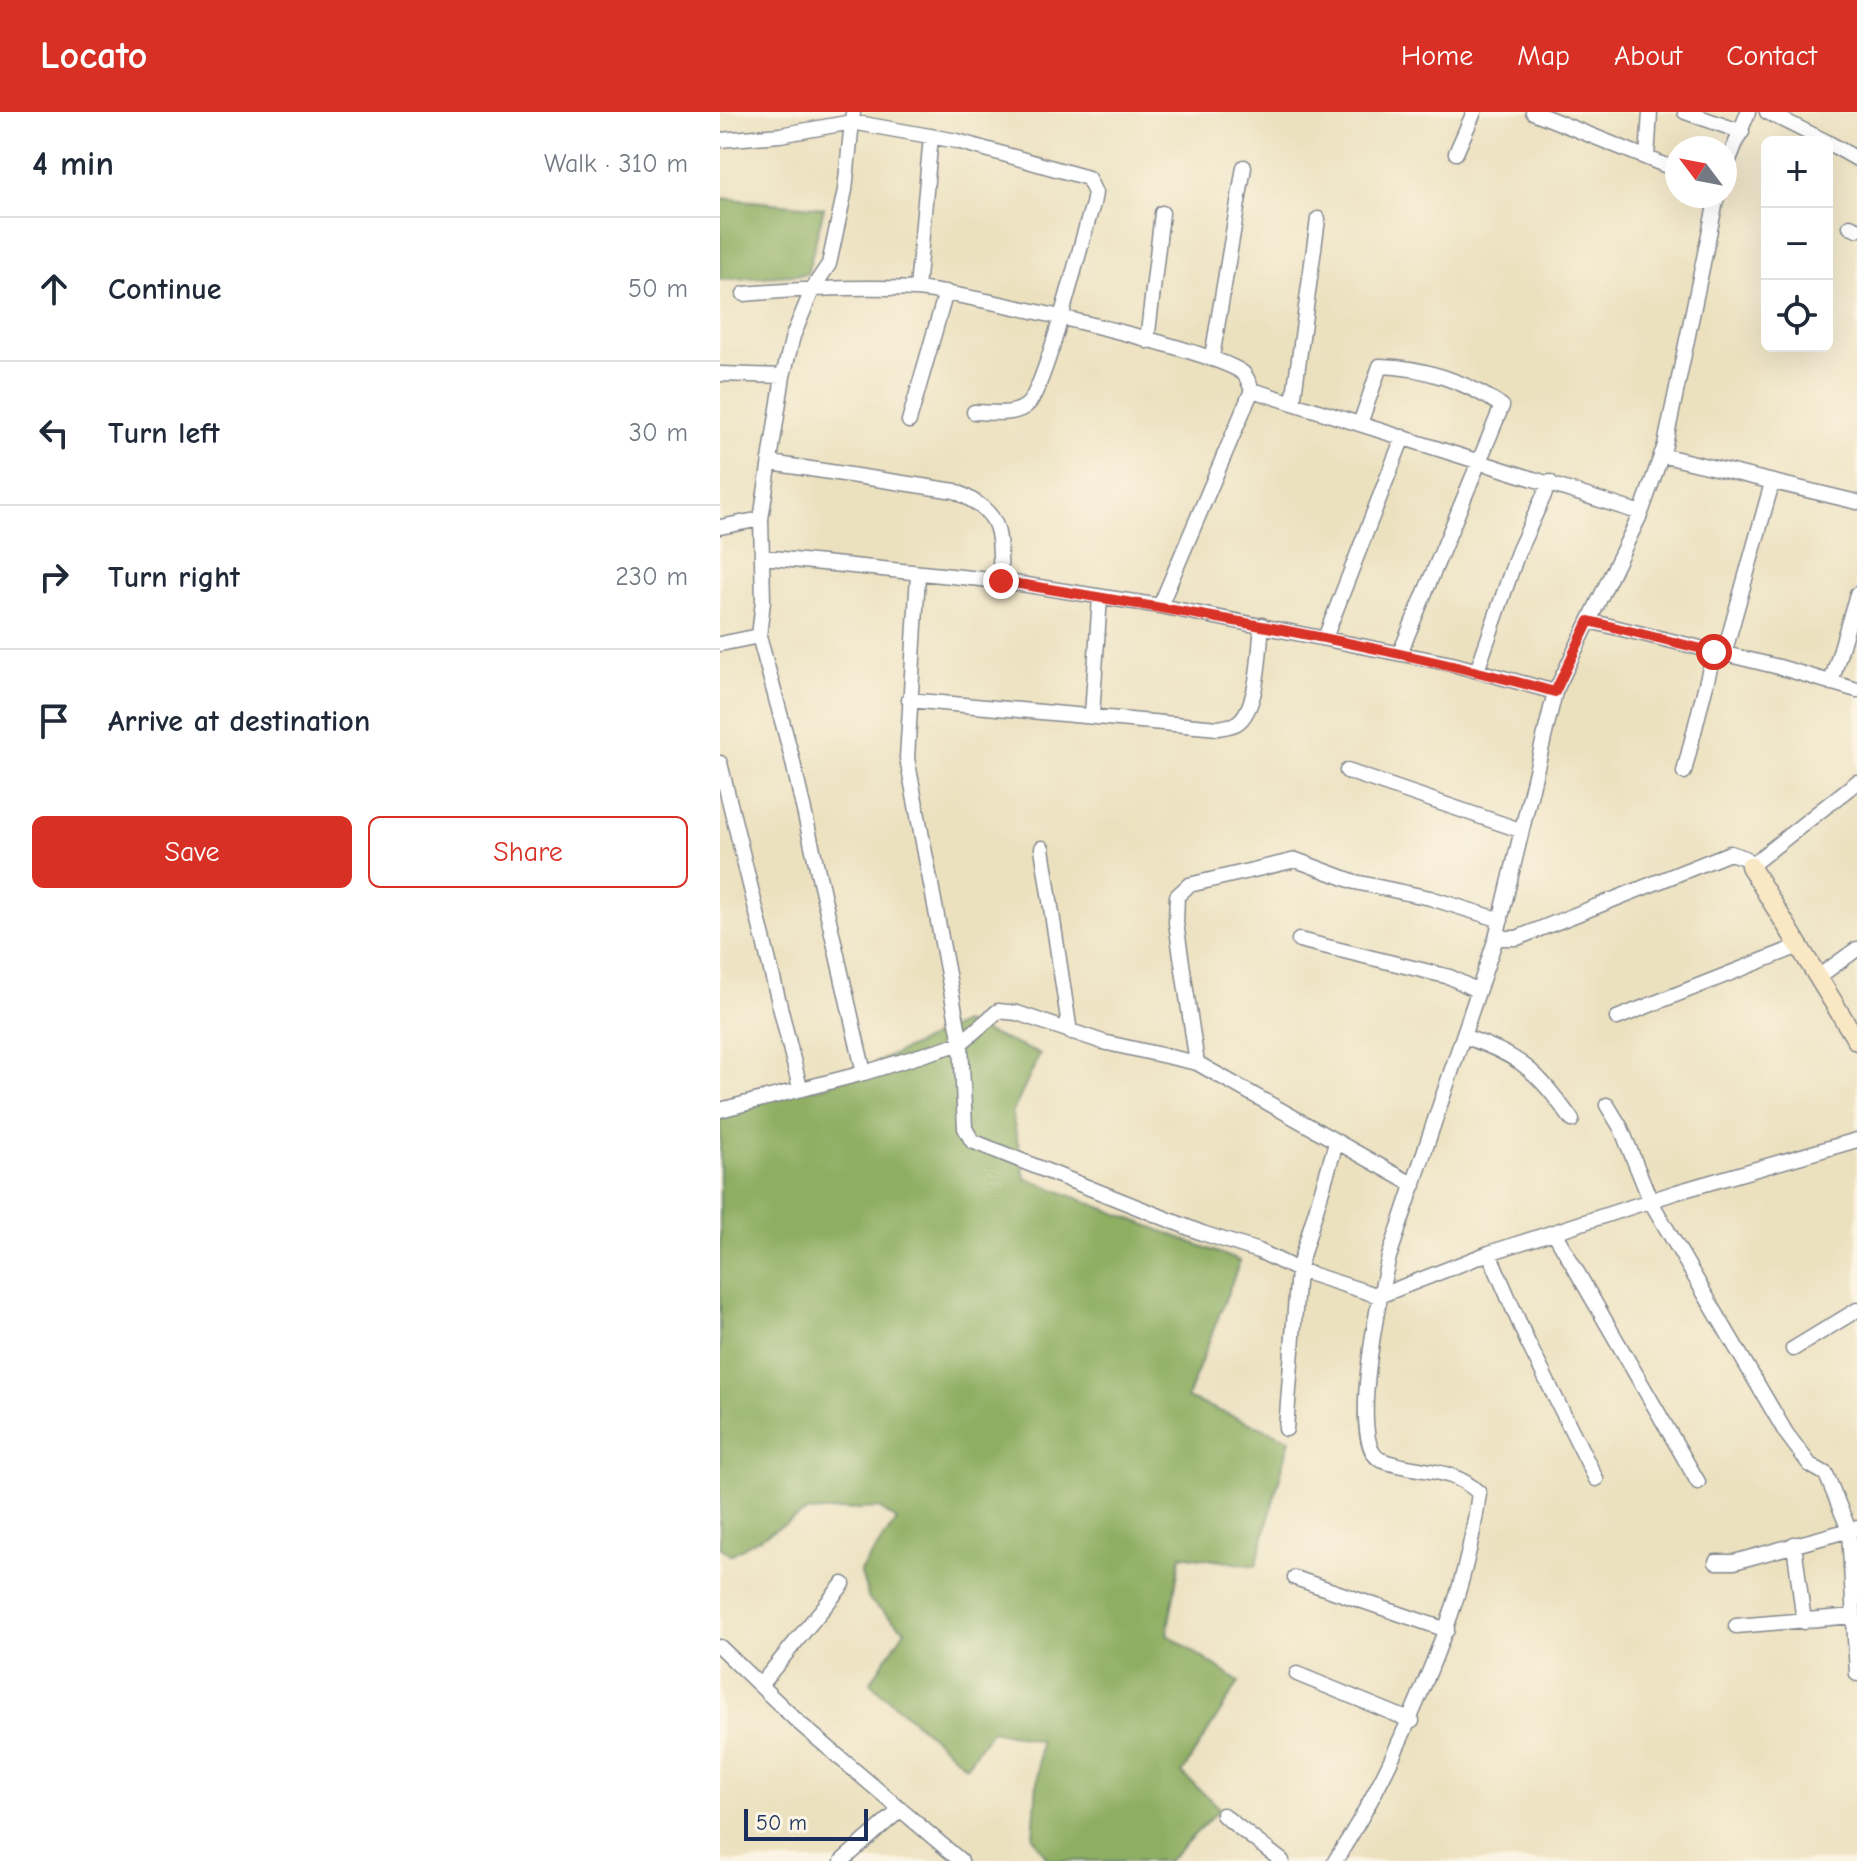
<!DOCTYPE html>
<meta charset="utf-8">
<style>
body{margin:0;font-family:"Comic Neue",sans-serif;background:#f6f6f7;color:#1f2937}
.controls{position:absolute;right:24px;top:24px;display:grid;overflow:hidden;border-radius:12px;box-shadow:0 8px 32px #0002}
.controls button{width:72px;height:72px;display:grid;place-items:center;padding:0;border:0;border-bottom:2px solid #e0e1e3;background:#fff;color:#1f2937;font:40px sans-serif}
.compass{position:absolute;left:945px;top:24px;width:72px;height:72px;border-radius:50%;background:#fff;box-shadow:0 8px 32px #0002;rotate:302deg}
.scale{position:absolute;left:24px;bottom:20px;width:124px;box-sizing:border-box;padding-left:8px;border:4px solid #1b2f5e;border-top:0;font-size:22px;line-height:28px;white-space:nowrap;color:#1b2f5e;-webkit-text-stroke:6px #fcf5e5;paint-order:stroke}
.stop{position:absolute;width:24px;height:24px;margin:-18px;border:6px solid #d93025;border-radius:50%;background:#fff}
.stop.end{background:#d93025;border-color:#fff;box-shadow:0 2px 8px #0008}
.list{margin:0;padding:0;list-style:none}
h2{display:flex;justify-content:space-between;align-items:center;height:104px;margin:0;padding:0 32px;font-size:34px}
h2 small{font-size:26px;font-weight:400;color:#747a83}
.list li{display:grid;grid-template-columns:52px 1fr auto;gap:24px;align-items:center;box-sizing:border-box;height:144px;padding:0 32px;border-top:2px solid #e0e1e3}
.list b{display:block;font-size:30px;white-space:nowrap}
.list em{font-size:26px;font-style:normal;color:#747a83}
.actions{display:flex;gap:16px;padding:24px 32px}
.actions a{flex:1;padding:18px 0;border:2px solid #d93025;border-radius:12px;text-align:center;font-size:28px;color:#d93025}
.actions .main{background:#d93025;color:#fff}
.icon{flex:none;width:44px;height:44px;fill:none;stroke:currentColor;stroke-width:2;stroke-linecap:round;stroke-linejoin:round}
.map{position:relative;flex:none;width:1137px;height:1749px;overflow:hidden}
header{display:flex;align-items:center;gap:48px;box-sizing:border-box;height:112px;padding:0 40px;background:#d93025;color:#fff}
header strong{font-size:38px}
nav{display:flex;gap:44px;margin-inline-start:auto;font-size:28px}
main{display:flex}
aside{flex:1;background:#fff}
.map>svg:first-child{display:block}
.forest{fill:#8eae62;stroke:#546e60;stroke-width:2}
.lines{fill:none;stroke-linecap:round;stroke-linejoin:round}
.street-casing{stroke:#84888e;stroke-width:17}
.secondary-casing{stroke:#84888e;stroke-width:21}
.street{stroke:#fff;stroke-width:14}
.secondary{stroke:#fae7c3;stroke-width:18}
.route{stroke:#d93025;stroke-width:10}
</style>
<header>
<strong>Locato</strong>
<nav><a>Home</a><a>Map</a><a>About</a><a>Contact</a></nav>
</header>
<main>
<aside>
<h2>4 min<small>Walk · 310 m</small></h2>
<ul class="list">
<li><svg class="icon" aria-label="ahead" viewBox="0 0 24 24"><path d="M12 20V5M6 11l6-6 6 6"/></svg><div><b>Continue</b></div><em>50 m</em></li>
<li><svg class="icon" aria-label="left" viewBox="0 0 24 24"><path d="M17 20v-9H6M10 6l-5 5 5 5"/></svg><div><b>Turn left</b></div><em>30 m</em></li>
<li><svg class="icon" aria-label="right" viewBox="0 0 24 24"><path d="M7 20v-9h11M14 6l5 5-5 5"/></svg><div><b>Turn right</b></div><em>230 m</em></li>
<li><svg class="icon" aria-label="arrive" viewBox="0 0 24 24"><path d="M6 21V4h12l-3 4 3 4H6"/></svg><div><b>Arrive at destination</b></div></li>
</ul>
<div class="actions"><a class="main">Save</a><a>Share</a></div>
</aside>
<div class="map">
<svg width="1137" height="1749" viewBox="0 0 1137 1749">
<rect width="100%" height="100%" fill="#fcf5e5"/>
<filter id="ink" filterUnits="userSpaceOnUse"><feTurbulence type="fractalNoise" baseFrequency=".0125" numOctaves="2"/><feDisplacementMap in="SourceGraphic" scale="16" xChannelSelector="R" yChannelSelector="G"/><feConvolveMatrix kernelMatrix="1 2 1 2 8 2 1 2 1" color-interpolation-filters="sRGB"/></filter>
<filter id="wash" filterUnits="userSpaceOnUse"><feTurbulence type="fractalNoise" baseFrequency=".006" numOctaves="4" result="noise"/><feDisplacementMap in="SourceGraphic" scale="32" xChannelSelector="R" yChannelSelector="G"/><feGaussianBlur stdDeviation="1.8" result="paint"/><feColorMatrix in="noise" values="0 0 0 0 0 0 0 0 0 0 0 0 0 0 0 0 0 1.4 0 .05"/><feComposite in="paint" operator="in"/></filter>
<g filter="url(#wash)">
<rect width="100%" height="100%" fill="#ece1bf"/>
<path class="forest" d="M 0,86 L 104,96 L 87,162 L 0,168 Z
M 243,911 L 320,942 L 292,1002 L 305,1066 L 520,1149 L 467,1286 L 570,1327 L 536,1454 L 461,1443 L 447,1522 L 519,1570 L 462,1661 L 500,1697 L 448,1749 L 329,1749 L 313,1725 L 320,1629 L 272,1618 L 246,1654 L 150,1571 L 185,1518 L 149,1488 L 140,1459 L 177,1408 L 159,1396 L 86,1400 L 10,1443 L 0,1435 L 0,998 L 51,973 L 98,977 Z"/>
</g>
<g filter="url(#ink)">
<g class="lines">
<g class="street-casing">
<path id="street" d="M 133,0 L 125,78 L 109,152 L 93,176 L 73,224 L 63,264 L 41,407 L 43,489 L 39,524 L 71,642 L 144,961 L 241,931 L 278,899 L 297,901 L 383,930 L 477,951 L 694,1073
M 813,0 L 957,58
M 965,0 L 1022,20
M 1047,0 L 1107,30
M 0,28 L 60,23 L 132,10 L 237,29 L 368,66 L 375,81 L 373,92 C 361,128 327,272 308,292 C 295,305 271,300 254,300
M 1107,30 L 1137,47
M 736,41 L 754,0
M 927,46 L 930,0
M 1005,58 L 1028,0
M 1130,114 L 1137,117
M 197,177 L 211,24
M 24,182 C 81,177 138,174 195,177 C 237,179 502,239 524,262 C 527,265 530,273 532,278 L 921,401
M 427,229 L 442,101
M 492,245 L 524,55
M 0,262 L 63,264
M 573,291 L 598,107
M 189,309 L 226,180
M 640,312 L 660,254 C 703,255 747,270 782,294 L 680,541
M 941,343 L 1137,390
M 51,351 L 235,379 C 286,404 278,417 281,469
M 0,415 L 41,407
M 43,445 L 281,469 L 440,494 L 732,552 L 835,580
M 198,463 L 187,646 L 241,931 L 245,1016 L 252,1029 L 482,1121 L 539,1139 L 578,1158 L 659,1184 L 769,1141 L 957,1080 L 1137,1028
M 440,494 L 532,278
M 869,509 L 1059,555 L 1137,578
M 605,526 L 683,325
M 0,532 L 39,524
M 1004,542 L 1052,371
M 757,559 L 798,440 L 830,370
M 1111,571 L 1137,482
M 189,588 L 498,616 C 504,615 512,614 517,611 C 539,596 539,538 542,513
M 372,603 L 380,485
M 0,651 L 80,976
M 627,659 L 800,718
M 964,660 L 994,540
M 322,736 L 350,920
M 776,826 L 797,826 L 1010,741 L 1025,746 L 1030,754 L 1137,670
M 579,828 L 730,865 L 758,879
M 1098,865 L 1137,837
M 897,906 L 1079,834
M 743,924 C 802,945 815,957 852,1008
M 477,951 L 456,811 L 457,784 L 469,773 L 576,748 L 635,770 L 710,786 L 781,808
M 887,993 L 901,1016 L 931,1090 L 1066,1321 L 1090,1353 L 1106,1362 L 1129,1418 L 1137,1562
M 0,998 L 144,961
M 834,1120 L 978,1370
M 769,1141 L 808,1231 L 876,1367
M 1073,1237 L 1137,1198
M 566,1317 L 578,1158 L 616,1031
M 1074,1432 L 1084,1510
M 996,1450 L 1014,1450 L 1137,1416
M 575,1466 L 727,1518
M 1016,1514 L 1133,1504
M 0,1535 L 78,1610 L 241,1749
M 577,1562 L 692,1609
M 41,1572 L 123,1472
M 503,1703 L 562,1749
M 122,1749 L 180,1698
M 615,1749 C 655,1687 680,1631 708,1563 C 734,1499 750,1450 759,1381 C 730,1353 696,1362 661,1348 C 626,1333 661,1177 669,1145 L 776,826 L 835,580 L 921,401 L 945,333 L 997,84"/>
</g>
<g class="secondary-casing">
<path id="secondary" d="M 1030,754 L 1137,929"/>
</g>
<use href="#street" class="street"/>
<use href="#secondary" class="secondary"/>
</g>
</g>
<g class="lines" filter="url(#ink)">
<path class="route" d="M 281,469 C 467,500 653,530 835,580 L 869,509 L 994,540"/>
</g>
</svg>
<div class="controls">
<button>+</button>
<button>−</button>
<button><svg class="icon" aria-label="locate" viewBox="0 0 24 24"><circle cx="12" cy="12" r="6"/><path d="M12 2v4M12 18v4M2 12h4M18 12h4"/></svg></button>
</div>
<svg class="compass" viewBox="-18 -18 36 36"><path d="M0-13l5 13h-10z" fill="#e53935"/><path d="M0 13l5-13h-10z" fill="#747a83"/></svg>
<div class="scale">50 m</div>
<div class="stop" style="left:994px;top:540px"></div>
<div class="stop end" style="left:281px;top:469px"></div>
</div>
</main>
